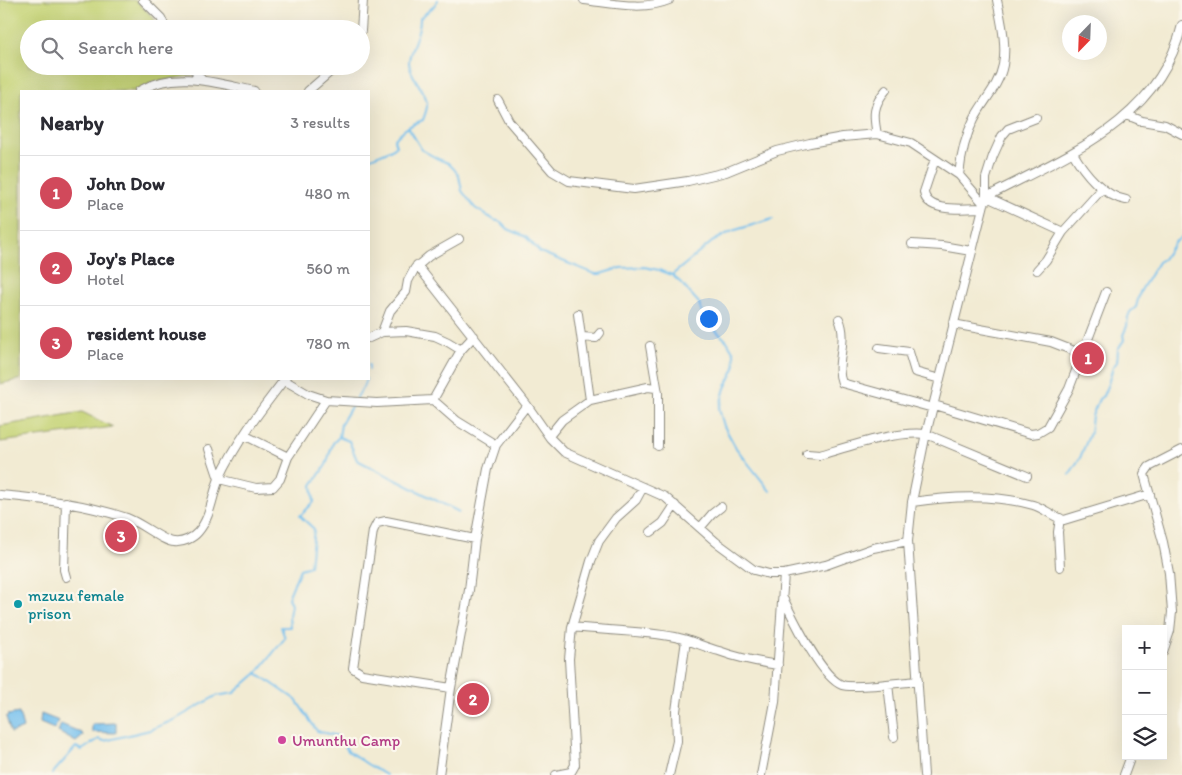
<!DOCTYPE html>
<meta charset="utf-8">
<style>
body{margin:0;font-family:Itim,sans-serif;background:#f7f7f7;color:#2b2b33}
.controls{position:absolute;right:15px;bottom:15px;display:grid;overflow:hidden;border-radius:0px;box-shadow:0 5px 20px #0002}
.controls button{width:45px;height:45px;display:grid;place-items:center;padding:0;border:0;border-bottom:1px solid #e1e1e2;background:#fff;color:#2b2b33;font:25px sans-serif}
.compass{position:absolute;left:1062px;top:15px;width:45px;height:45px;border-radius:50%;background:#fff;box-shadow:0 5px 20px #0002;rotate:203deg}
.you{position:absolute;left:708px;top:318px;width:18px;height:18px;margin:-12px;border:4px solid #fff;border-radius:50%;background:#1a73e8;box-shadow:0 0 0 8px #1a73e833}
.badge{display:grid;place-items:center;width:32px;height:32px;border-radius:50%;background:#d1495b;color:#fff;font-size:16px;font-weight:700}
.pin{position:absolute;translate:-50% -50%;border:2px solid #fff;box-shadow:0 1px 5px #0006}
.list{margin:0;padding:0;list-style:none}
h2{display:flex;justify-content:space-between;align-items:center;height:65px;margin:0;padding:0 20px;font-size:21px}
h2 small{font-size:16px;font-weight:400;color:#7c7c81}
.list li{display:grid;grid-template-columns:32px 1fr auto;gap:15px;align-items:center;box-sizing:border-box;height:75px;padding:0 20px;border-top:1px solid #e1e1e2}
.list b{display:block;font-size:19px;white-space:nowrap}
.list p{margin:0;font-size:16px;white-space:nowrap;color:#7c7c81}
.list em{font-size:16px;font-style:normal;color:#7c7c81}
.icon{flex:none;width:28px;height:28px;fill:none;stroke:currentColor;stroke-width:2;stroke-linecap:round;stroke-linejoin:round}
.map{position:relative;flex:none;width:1182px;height:775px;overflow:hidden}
.search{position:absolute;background:#fff;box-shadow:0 5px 20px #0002;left:20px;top:20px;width:350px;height:55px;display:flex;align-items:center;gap:12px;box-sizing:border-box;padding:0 18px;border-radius:28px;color:#7c7c81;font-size:19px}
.panel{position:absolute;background:#fff;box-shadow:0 5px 20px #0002;left:20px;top:90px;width:350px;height:290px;border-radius:0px}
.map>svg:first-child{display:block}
.green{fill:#c5d375;stroke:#787f50}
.water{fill:#75c0ee;stroke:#50768c}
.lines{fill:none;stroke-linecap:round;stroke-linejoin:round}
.stream{stroke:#75c0ee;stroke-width:2}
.minor-casing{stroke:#8e8b7f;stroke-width:10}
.minor{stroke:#fff;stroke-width:8}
.culture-dot{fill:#0f9aa8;stroke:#fbf7ec;stroke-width:2}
.hotel-dot{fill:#d1479c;stroke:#fbf7ec;stroke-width:2}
.labels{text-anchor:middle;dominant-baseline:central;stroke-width:4.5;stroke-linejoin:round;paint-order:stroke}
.culture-label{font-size:16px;fill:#0d838f;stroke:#fbf7ec;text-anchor:start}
.hotel-label{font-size:16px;fill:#b23c85;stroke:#fbf7ec;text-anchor:start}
</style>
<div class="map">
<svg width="1182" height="775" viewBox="0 0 1182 775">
<rect width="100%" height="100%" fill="#fbf7ec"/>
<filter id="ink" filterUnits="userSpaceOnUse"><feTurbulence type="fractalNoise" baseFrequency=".02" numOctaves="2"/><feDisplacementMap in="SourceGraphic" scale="10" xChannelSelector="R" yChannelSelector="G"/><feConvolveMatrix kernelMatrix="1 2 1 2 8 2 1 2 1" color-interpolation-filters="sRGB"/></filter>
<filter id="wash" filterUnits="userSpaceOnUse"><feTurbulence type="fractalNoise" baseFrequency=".0096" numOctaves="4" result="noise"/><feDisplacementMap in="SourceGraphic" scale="20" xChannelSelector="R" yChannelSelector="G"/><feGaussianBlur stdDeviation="1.12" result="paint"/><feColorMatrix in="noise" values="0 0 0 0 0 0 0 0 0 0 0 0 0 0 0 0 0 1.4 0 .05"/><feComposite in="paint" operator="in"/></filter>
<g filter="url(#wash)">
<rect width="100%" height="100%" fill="#f2ebd3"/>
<path class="green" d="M 0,0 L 135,0 L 153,17 L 159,29 L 29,29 L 29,66 L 185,66 L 193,75 L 151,83 L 137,91 L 21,91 L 21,379 L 0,384 Z
M 82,412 L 113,427 L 0,442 L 0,426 Z"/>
<path class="water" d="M 19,713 L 23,728 L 11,733 L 6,717 L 8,715 Z
M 41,714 L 59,721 L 54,729 L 40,723 Z
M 116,723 L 116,733 L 92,732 L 92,724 Z
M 61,724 L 82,733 L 83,736 L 76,742 L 58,732 Z"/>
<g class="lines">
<path class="stream" d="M 408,127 L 422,150 L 438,159 L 448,163 L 454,169 L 459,176 L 462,191 L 475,208 L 494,220 L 501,222 L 508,229 L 526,237 L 540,252 L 595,274 L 600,274 L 620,268 L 644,267 L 659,270 L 672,275 L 680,282 L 699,303 L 702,313 L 710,325 L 727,341 L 734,353 L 735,368 L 725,388 L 719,409 L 724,426 L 736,448 L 770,491
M 369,159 C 378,154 388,153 396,146 L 394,140 C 402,130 411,124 423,120 C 425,114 428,108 427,102 C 424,88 410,77 409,63 C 409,47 421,34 420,18 L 433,7 L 438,0
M 672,275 L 712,242 L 732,231 L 773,219
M 369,365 L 369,370
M 356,399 L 363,387 L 366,379
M 339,437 L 349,441 L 357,460 L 459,512
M 1069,475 L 1080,458 L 1090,433 L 1092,416 L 1099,399 L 1103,396 L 1108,384 L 1113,367 L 1117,362 L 1118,349 L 1124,340 L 1123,335 L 1127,326 L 1128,317 L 1130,312 L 1136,307 L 1140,292 L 1158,262 L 1163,259 L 1175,242 L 1182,237
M 257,673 L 296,700 L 317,731 L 338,736 L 348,751 L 367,764 L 386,775
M 52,774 L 76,747 L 82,750 L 99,739 L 104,741 L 150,730 L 176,719 L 216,696 L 234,693 L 257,673 L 285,638 L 281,627 L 290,627 L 289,616 L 291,605 L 288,598 L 300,569 L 310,566 L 314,529 L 300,516 L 314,502 L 312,485 L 326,465 L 333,443 L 339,437 L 341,424 L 352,405"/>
</g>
</g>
<g filter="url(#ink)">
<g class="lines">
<g class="minor-casing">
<path id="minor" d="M 143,0 L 161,18 L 166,29
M 584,0 C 611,3 643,11 669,0
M 361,31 L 363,0
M 191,66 L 202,80
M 139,91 C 176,69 216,83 254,91
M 308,91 L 337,66
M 498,100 L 509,121 L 552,171 L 569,181 L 634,189 L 688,181 L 726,172 L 777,151 L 810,143 L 843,137 L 877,134 L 911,143 L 959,175
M 1127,115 L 1142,121 L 1165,125 L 1182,134
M 877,134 C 873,115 873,105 886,90
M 1073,153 C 1084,172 1103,196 1126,200
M 935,159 L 924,192 C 926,214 968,208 983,208
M 987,197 L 1063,232 L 1102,189
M 986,201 L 986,178 L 993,156 L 1002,136 L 1008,129 L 1036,118
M 984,204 L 959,175 C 961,155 965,137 974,119 C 983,101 999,86 1003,65 C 1007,44 1001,21 997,0
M 912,244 L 942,246 L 971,251
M 417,265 L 527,405 L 496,445 L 488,469 L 475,539 L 469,590 L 451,688 L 439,775
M 1037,270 L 1046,260 L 1063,232
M 578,314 L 590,400
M 839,319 C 849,341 834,363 842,383 L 933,408
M 953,324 L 1051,342 L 1082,354
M 382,332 L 390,311 L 406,292 L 408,281 L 415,268 L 429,256 L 459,239
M 474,336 L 461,350 L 433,400 L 457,421 L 496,445
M 582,337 L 596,338 L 600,333
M 369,338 L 382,332 L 406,331 L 435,336 L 448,342 L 461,350
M 650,346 L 658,393 L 658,446
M 879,348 L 909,352 L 915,372 L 940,379
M 326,400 L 377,403 L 433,400
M 527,405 L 550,438 L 564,452 L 665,497 L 716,542 L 754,570 L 769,574 L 784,574
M 934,405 L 1031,434 L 1038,433 L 1048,427 L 1069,389 L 1106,292
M 244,435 L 288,457
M 549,436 L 562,420 L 590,400 L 648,387 L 656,388
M 209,449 L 219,479
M 807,454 L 820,455 C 851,446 894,431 926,434 L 1027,476
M 643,487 L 636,500 L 616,518 L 599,541 L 591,561 L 572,627 C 606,631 641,630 675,637 C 690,640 704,647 719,651 C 738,658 758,662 778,665
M 0,495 C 44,499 85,504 127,518 C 141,523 164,542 174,542 C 183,543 193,538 198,532 C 211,517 212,496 219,479 C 235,444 260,411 284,380 L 308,394 L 326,400 L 288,457 L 280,479 L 273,487 L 256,488 L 219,479
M 66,502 L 64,570 L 66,577
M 912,502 C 952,496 994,494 1033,505 C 1044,508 1053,517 1064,520 L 1150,494
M 700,528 L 712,514 L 721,507
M 651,532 L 663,523 L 675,505
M 1060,567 L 1058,532 L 1060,518
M 784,600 C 794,620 821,677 842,685 C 853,689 904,682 918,681
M 1163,652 L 1170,631 L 1172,612 L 1169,573 L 1163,542 L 1144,474 L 1149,467 L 1182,450
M 888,684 L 894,737
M 451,688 L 362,674 L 353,668 L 373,531 L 377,523 L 386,521 L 475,539
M 556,775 L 571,772 L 575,765 L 569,659 L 572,627
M 669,775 L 677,741 L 676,711 L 686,640
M 761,775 L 775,702 L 784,574 L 826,565 L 873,548 L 908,541
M 924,775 L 908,541 L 912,502 L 925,438 L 984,204 L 987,197 L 996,192 C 1072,153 1160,118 1182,25
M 1124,775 L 1131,756"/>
</g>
<use href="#minor" class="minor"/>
</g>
</g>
<circle class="culture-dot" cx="18" cy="604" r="5"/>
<circle class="hotel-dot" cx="282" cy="740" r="5"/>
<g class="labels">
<g class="culture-label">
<text x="28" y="595">mzuzu female<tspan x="28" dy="18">prison</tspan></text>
</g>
<g class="hotel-label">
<text x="292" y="740">Umunthu Camp</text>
</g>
</g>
</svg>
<div class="controls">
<button>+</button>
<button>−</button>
<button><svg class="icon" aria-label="layers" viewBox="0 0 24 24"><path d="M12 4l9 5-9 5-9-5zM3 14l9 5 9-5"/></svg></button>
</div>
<svg class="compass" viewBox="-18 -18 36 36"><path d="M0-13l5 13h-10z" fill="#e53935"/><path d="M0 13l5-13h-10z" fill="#7c7c81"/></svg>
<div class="you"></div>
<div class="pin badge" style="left:1088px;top:358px">1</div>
<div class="pin badge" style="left:473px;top:699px">2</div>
<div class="pin badge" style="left:121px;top:536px">3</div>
<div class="search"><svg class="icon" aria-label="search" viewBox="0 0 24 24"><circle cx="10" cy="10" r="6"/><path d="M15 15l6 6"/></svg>Search here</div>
<section class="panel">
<h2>Nearby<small>3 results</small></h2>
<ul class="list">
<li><span class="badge">1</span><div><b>John Dow</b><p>Place</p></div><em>480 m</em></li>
<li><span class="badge">2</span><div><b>Joy's Place</b><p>Hotel</p></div><em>560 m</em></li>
<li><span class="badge">3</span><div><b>resident house</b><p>Place</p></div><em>780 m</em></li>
</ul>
</section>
</div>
